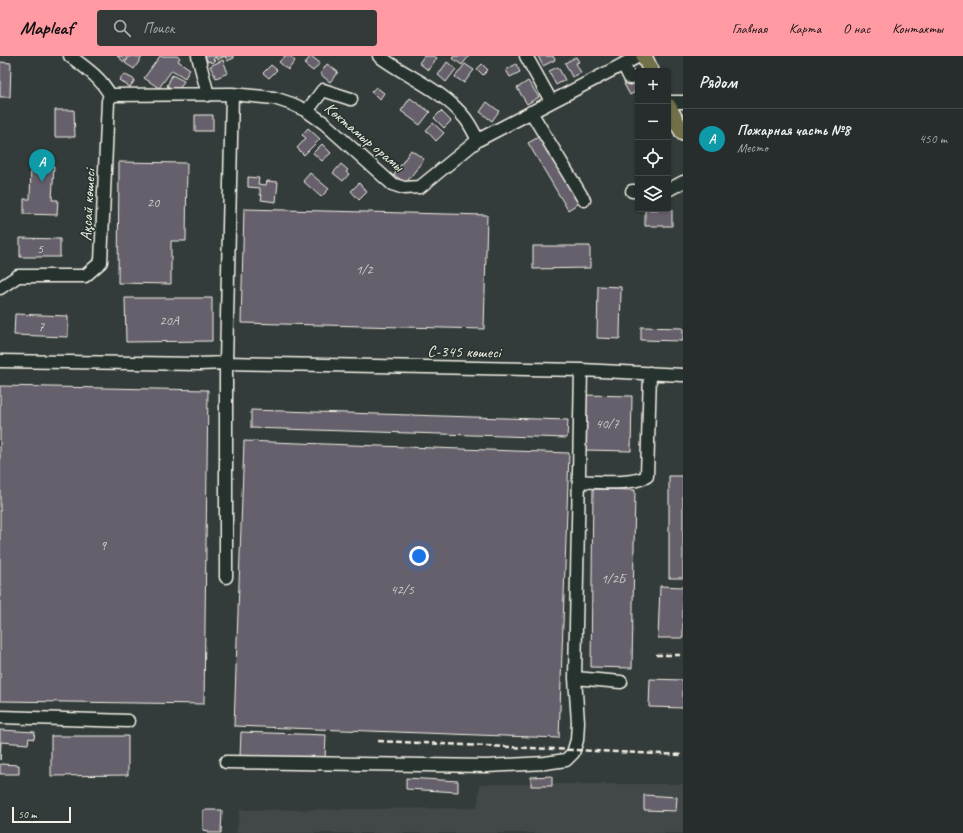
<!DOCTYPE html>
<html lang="ru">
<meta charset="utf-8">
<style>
body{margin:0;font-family:Caveat,sans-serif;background:#323938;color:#f1f3f6}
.controls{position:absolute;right:12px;top:12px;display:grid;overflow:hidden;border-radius:4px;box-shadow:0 1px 3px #0004}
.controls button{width:36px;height:36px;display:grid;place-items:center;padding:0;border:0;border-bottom:1px solid #424948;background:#262d2c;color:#f1f3f6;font:20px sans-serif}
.scale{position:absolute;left:12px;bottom:10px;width:59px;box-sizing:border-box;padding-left:4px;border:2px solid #f4f1e8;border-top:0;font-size:11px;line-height:14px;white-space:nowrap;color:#f4f1e8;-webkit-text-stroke:3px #26332d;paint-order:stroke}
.you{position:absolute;left:419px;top:500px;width:14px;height:14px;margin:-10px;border:3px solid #fff;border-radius:50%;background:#1a73e8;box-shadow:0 0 0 6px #1a73e833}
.badge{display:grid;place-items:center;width:26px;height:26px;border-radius:50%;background:#ff9aa2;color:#fff;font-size:13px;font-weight:700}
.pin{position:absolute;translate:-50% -33px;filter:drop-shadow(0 1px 2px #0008)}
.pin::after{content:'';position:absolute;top:21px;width:14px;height:12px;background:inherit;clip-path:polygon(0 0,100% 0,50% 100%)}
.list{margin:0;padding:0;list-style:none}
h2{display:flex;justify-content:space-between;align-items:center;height:52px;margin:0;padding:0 16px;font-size:17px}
h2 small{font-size:13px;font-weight:400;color:#a4a8a9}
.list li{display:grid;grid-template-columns:26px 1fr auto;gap:12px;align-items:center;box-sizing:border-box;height:60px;padding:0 16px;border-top:1px solid #424948}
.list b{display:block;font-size:15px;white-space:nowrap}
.list p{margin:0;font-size:13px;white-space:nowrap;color:#a4a8a9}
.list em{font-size:13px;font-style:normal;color:#a4a8a9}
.icon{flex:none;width:22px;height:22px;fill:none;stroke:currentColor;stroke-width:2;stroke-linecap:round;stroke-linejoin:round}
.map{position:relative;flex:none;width:683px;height:777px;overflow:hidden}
header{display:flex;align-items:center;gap:24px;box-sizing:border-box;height:56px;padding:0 20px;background:#ff9aa2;color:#111}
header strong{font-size:19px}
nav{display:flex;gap:22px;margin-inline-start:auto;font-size:14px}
.search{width:280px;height:36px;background:#323938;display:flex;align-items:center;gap:10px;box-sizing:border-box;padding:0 14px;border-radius:4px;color:#a4a8a9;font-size:15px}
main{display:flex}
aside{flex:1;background:#262d2c}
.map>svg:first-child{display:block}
.built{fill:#424749}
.building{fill:#66616c;stroke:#f4f1e8}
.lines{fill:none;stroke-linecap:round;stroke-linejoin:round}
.minor-casing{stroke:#f4f1e8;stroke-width:15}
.major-casing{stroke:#f4f1e8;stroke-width:18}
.minor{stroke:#26332d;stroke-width:12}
.major{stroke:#71704a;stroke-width:15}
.rail{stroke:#f4f1e8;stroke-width:2.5;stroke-dasharray:6 3;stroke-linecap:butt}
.labels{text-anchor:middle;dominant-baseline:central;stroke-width:3;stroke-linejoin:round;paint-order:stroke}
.number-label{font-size:14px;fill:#d0cdc9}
.street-label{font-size:16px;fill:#f4f1e8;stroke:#26332d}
</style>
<header>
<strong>Mapleaf</strong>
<div class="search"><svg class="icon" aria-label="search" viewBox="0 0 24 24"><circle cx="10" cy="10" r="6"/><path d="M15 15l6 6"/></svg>Поиск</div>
<nav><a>Главная</a><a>Карта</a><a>О нас</a><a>Контакты</a></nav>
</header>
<main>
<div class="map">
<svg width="683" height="777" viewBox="0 0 683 777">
<rect width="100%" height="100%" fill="#333c3a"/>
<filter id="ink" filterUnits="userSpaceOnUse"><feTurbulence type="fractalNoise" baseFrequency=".025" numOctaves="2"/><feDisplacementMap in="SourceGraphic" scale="8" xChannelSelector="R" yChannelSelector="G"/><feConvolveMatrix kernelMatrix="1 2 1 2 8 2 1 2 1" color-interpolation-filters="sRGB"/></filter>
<g filter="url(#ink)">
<path class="built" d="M 480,728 L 683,728 L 683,777 L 236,777 L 240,754 L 477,752 Z"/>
<path class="building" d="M 117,0 L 128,0 L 124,6 Z
M 130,0 L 142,1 L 134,13 L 125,7 Z
M 160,0 L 177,0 L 180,2 L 178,5 L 190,13 L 185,22 L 172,14 L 159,32 L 144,22 Z
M 205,0 L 225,0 L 217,4 L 216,1 L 213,3 L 215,5 L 211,7 L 210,5 L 208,6 Z
M 225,0 L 233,0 L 234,2 L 227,5 Z
M 285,0 L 290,0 L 295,5 L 288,14 L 279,6 Z
M 311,0 L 320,7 L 313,15 L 304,8 Z
M 424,0 L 434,0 L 437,2 L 428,14 L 419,7 Z
M 454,0 L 469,0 L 462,9 L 452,2 Z
M 538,0 L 553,0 L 555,4 L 543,10 Z
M 576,1 L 579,6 L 576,7 L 581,17 L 572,21 L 565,7 Z
M 223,4 L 228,17 L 216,22 L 210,10 Z
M 0,6 L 11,7 L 10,41 L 0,41 Z
M 447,6 L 456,13 L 446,26 L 438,19 Z
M 327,8 L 338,16 L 330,26 L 320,18 Z
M 465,8 L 474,14 L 464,27 L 455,21 Z
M 482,8 L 488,14 L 483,19 L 477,13 Z
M 516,8 L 520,16 L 510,21 L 506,14 Z
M 271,9 L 277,14 L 269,22 L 263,17 Z
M 558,11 L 565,24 L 556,29 L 549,15 Z
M 124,18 L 135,24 L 130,31 L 119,24 Z
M 172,19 L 184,25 L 178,35 L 167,30 Z
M 634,23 L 638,31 L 638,34 L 630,39 L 624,28 Z
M 528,25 L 539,41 L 527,48 L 517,32 Z
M 376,31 L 384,37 L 380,43 L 371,36 Z
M 410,42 L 430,56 L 420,69 L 401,55 Z
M 487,46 L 499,55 L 492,65 L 480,56 Z
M 55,54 L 74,54 L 75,81 L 55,81 Z
M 441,55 L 451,65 L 444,72 L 434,62 Z
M 195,59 L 213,59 L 213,75 L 195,75 Z
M 433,67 L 444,77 L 436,85 L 426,74 Z
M 308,72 L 320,83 L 304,99 L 297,92 L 306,82 L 302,79 Z
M 542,79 L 582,145 L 568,154 L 528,87 Z
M 322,88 L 331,97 L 322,105 L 313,97 Z
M 411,94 L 424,103 L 406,127 L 394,119 Z
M 119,106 L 187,107 L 186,185 L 171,185 L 171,228 L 118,227 Z
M 341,108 L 348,114 L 346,116 L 349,118 L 343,125 L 333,117 Z
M 31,109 L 54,110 L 52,144 L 58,144 L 57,159 L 24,158 L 24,143 L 30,143 Z
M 310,117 L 329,133 L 321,141 L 303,125 Z
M 248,121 L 259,122 L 258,128 L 266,129 L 267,125 L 278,126 L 276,146 L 261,144 L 262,139 L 260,139 L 260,132 L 248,131 Z
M 359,127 L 367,136 L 359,144 L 351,135 Z
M 244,153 L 487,159 L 484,273 L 241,267 Z
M 645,154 L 672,154 L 672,170 L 645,170 Z
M 20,182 L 60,183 L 60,201 L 20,201 Z
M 533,190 L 590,190 L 590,212 L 533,213 Z
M 598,230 L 621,231 L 620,283 L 597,282 Z
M 125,242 L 212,242 L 212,285 L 126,286 Z
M 15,258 L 68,260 L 68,281 L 14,279 Z
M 641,271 L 683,272 L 683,285 L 641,284 Z
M 0,330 L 208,334 L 204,648 L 0,645 Z
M 583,339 L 632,340 L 631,395 L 582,394 Z
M 251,354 L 568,364 L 567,382 L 251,372 Z
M 244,385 L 569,397 L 559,682 L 234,670 Z
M 669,420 L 683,420 L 683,522 L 669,522 Z
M 593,433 L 635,434 L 632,612 L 591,611 Z
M 660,530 L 683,531 L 683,582 L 658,582 Z
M 650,623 L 683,624 L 683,652 L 649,651 Z
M 0,674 L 35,676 L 34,683 L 29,682 L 28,688 L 1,686 L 0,704 Z
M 241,676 L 326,679 L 325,704 L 240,701 Z
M 51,680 L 128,680 L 128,719 L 51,720 Z
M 0,708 L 19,709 L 19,718 L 0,718 Z
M 552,720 L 552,730 L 531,730 L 531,721 Z
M 406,722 L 458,725 L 458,736 L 406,733 Z
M 644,739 L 677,741 L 676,755 L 644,754 Z
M 203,754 L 222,754 L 221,777 L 209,777 L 209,775 L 203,774 Z"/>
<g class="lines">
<g class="minor-casing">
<path id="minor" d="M 198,0 L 208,39
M 379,0 C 407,21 443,34 465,62 C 470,68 474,77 478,84
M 526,0 L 551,45
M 623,8 L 630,22
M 232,38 L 226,307 L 581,314 L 683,319
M 110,39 L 232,38 L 274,42 L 292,48 L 307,55 L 324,67 L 392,128 L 404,132 L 420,131 L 478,84 L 639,0
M 668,46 L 683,46
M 307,55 L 323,34 L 351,43
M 531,56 L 584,144
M 668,134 L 683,126
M 632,135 L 638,135
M 0,232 L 18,220 L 85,220 L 101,206 L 108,45 L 110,39 C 100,21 86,12 70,0
M 0,305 L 199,308 L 226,307 L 226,521
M 581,314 L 575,622 L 621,626
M 579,425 C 595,426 635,429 647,420 L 650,317
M 0,661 L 128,665
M 226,706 L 487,710 L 545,707 L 566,704 L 573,697 L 577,684 L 578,666 L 575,622"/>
</g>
<g class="major-casing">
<path id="major" d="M 644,0 L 651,15
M 668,50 L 683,77"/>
</g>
<use href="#minor" class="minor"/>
<use href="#major" class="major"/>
<path class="rail" d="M 656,599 L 683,599
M 378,685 L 683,699"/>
</g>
</g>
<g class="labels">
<g class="number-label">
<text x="153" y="146">20</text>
<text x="40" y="192">5</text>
<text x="364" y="213">1/2</text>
<text x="169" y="264">20А</text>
<text x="41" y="270">7</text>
<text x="607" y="367">40/7</text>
<text x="103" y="489">9</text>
<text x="613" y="522">1/2Б</text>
<text x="402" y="533">42/5</text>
</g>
<g class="street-label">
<text transform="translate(364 81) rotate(40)">Көктамыр орамы</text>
<text transform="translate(88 149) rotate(-87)">Ақсай көшесі</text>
<text transform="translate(464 296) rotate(1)">С-345 көшесі</text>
</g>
</g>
</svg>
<div class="controls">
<button>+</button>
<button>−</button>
<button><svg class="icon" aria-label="locate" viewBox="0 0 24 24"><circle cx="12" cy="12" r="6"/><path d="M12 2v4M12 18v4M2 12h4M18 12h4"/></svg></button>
<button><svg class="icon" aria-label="layers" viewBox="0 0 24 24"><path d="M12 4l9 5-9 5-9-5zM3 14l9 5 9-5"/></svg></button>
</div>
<div class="scale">50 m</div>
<div class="you"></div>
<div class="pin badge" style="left:42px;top:126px;background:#0f9aa8">A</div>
</div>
<aside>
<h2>Рядом<small></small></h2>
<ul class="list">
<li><span class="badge" style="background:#0f9aa8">A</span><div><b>Пожарная часть №8</b><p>Место</p></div><em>450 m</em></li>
</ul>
</aside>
</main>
